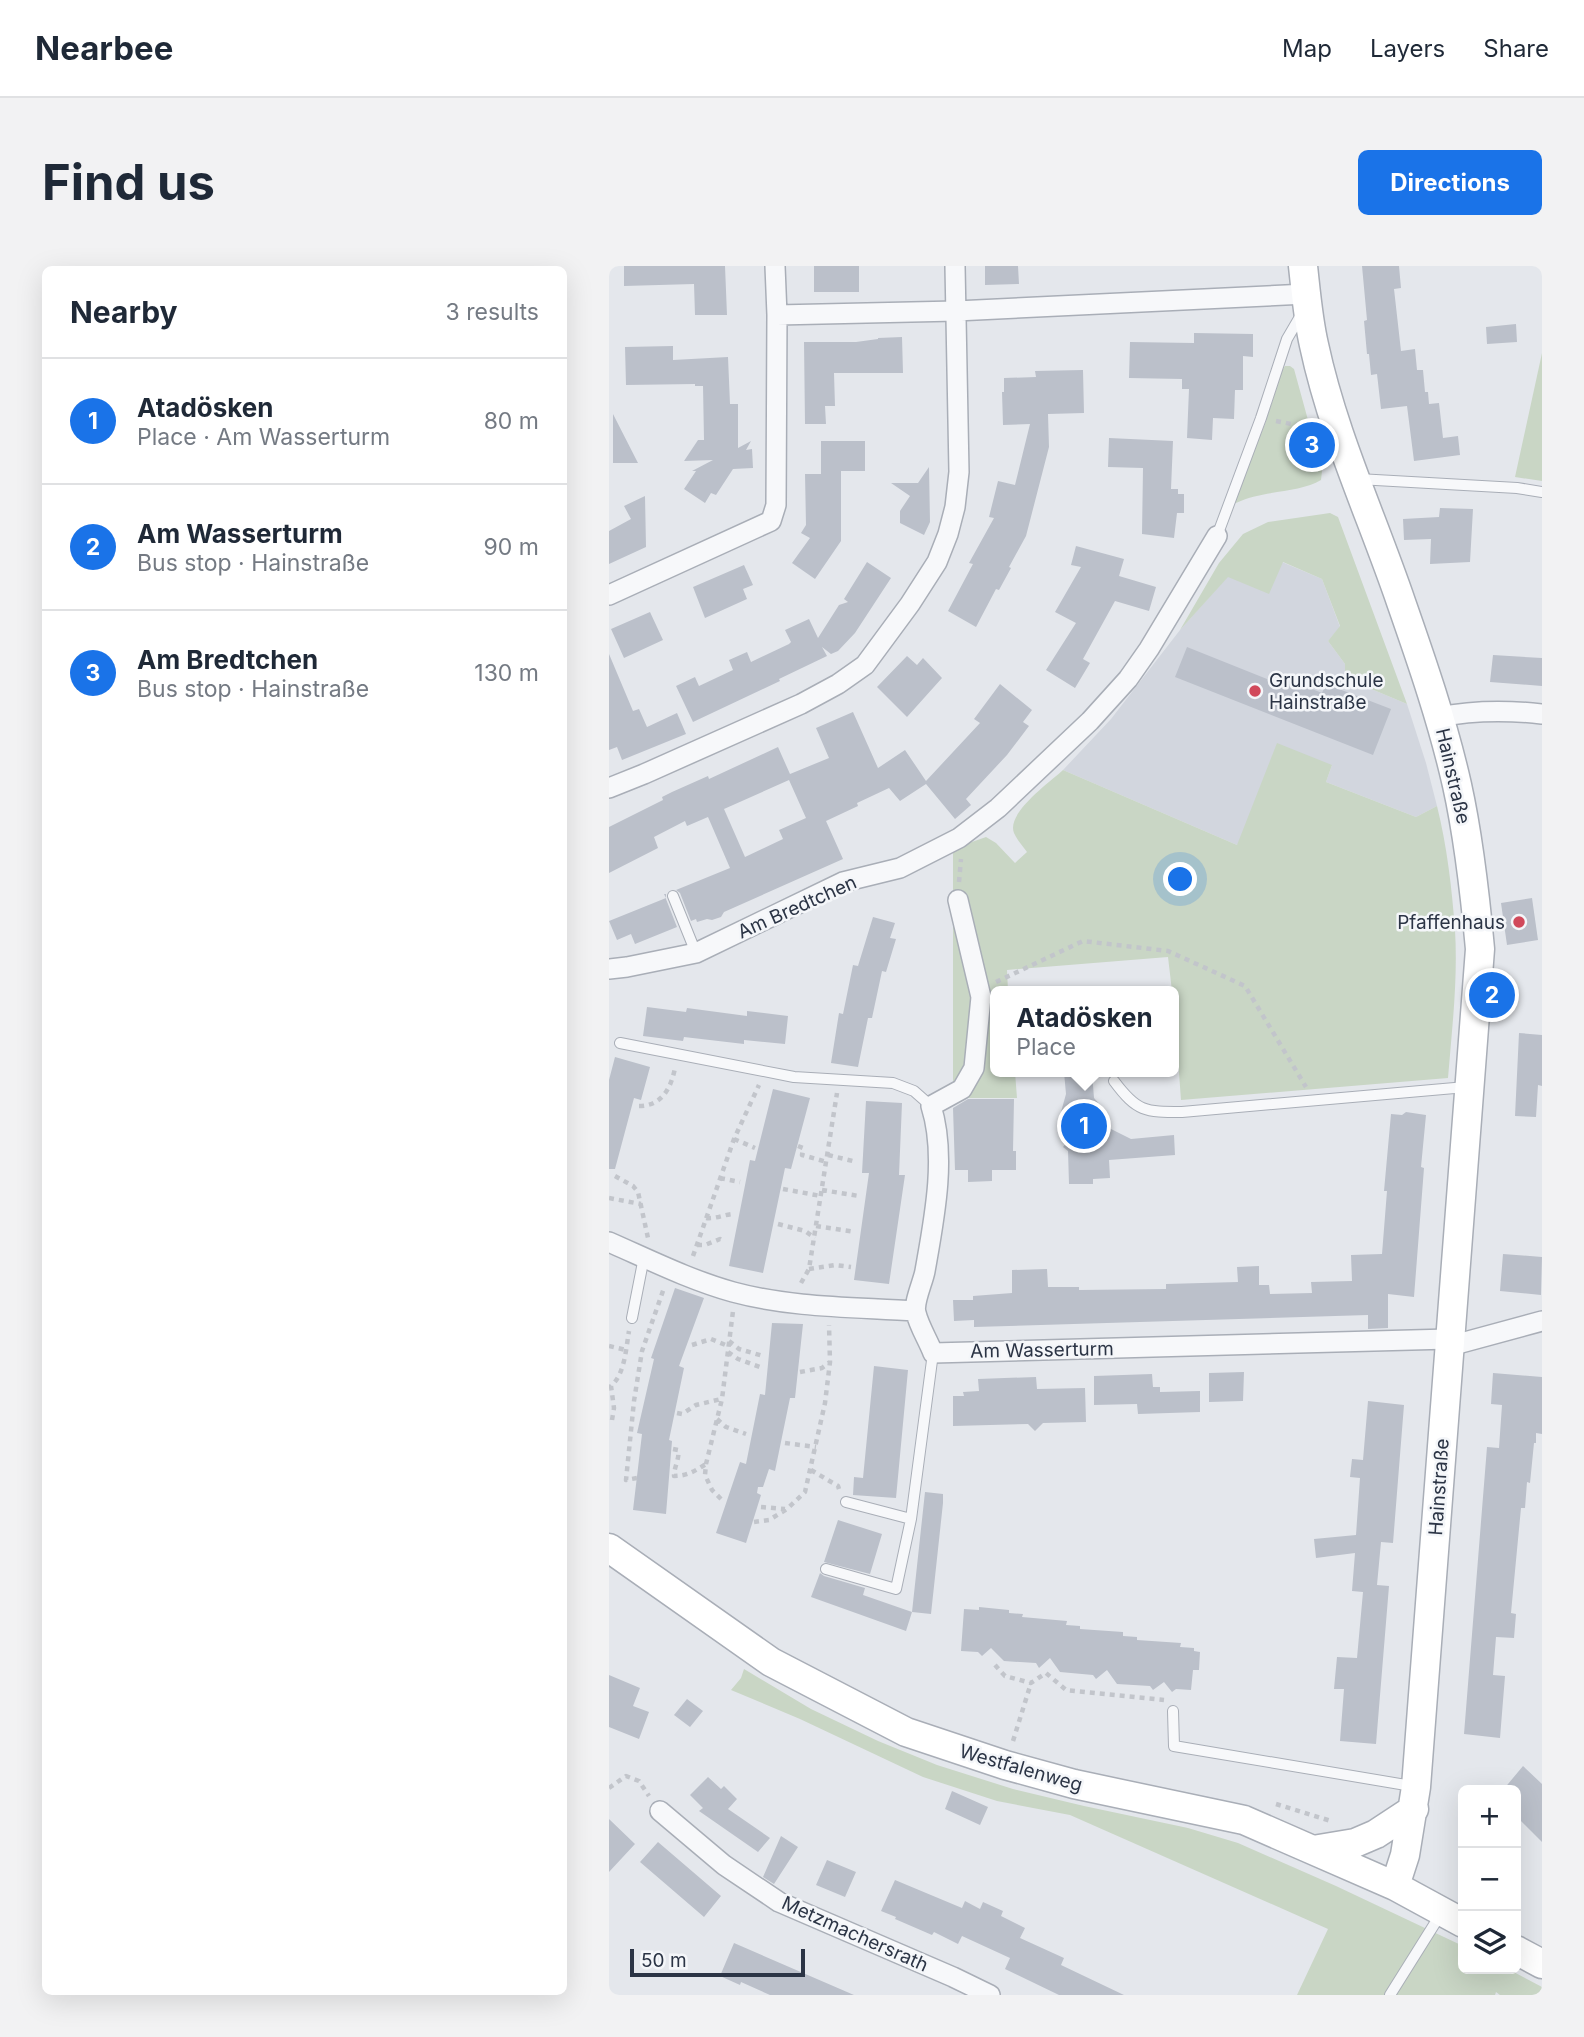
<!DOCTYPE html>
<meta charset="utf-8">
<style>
body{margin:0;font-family:Inter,sans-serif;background:#f2f2f3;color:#1f2937}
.controls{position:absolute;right:21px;bottom:21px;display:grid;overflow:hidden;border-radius:10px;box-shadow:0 7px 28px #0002}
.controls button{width:63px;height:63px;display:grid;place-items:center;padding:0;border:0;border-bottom:2px solid #e0e1e3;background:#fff;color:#1f2937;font:35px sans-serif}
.scale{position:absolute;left:21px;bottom:18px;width:175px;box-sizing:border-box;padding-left:7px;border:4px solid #2b3445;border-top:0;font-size:19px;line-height:24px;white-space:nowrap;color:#2b3445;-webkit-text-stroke:5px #f4f6f9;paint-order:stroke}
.you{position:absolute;left:572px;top:614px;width:24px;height:24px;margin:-18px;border:5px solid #fff;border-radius:50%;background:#1a73e8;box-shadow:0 0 0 10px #1a73e833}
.badge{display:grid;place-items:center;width:46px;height:46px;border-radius:50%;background:#1a73e8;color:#fff;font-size:23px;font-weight:700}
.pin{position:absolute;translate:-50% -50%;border:4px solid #fff;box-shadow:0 2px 7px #0006}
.popup{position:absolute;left:381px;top:720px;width:189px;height:91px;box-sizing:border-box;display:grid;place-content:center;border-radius:10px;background:#fff;filter:drop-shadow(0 2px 5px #0005);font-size:23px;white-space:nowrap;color:#747a83}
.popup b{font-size:26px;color:#1f2937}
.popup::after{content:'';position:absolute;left:50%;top:100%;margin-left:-14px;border:14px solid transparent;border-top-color:#fff}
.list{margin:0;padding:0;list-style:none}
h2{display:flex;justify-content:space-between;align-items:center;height:91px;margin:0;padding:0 28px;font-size:30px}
h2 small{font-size:23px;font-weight:400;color:#747a83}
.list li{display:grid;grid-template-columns:46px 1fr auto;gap:21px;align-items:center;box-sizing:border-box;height:126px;padding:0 28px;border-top:2px solid #e0e1e3}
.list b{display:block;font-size:26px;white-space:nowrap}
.list p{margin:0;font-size:23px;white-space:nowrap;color:#747a83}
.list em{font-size:23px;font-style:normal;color:#747a83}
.icon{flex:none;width:38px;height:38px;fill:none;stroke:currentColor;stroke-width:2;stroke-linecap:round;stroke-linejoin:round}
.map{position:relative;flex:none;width:933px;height:1729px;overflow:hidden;border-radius:10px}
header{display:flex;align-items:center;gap:42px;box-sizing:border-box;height:98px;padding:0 35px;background:#fff;border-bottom:2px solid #e0e1e3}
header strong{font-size:33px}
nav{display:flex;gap:38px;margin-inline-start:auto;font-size:24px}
.intro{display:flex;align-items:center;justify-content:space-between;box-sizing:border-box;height:168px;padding:0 42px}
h1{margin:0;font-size:49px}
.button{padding:18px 32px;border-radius:10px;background:#1a73e8;color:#fff;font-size:24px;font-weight:700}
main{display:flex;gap:42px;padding:0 42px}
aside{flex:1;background:#fff;border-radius:10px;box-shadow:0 7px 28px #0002}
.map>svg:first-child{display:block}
.built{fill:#d2d6de}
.green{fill:#c9d6c5}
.building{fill:#bbc0ca;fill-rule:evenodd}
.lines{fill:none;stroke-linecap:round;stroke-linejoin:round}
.lane-casing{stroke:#a9aeb7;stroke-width:12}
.street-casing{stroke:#a9aeb7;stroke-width:22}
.secondary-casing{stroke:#a9aeb7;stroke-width:31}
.path{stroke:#c2c5cb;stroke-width:4.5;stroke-dasharray:5 5;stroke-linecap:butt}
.lane{stroke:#f7f8fa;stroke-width:10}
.street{stroke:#f7f8fa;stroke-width:19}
.secondary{stroke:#fff;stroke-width:28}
.poi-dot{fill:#d1495b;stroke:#f4f6f9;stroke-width:2.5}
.labels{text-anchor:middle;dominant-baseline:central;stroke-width:5;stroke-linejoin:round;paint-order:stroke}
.poi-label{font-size:19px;fill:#2b3445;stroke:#f4f6f9;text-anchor:start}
.street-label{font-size:19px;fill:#2b3445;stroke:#f4f6f9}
</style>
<header>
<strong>Nearbee</strong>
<nav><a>Map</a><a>Layers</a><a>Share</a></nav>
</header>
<div class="intro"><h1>Find us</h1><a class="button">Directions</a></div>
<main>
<aside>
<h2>Nearby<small>3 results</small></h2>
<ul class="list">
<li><span class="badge">1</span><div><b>Atadösken</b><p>Place · Am Wasserturm</p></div><em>80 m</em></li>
<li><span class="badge">2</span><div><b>Am Wasserturm</b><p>Bus stop · Hainstraße</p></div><em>90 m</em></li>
<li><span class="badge">3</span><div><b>Am Bredtchen</b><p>Bus stop · Hainstraße</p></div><em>130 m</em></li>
</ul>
</aside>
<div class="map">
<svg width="933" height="1729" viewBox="0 0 933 1729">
<rect width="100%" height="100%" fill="#e4e7ec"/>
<path class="built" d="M 673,296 L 713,313 L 731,361 L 719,375 L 736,398 L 736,412 L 798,438 L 817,497 L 828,540 L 807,551 L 717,516 L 723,499 L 628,579 L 454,504 L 502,453 L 571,364 L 619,310 Z"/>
<path class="green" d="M 933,87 L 933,215 L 906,211 Z
M 676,100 L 681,100 L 685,103 L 713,205 L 712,214 C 691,227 654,224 627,237 L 626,231 L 656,158 L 673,105 Z
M 721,247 L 729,251 L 798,438 L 736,412 L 736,398 L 719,375 L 731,360 L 713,313 L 674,296 L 660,328 L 619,311 L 571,364 L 610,297 L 634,268 L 659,256 Z
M 668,477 L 723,499 L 717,516 L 807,551 L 828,540 C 838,580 843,623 846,664 C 849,713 843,763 839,812 L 572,834 L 564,725 L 563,725 L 559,691 L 398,704 L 399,725 L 386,725 L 386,806 L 406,806 L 408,832 L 344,832 L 344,585 L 360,577 L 377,571 L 387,577 L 406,597 L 418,586 C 414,580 408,574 405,567 C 397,547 440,517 454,504 L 628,579 Z
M 135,1403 L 202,1443 L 269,1475 L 328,1499 L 404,1523 L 475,1540 L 579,1562 L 629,1577 L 727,1620 L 854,1680 L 854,1703 L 899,1703 L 933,1721 L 933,1729 L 891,1729 L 887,1726 L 886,1729 L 688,1729 L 719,1663 L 461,1549 L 388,1535 L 314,1511 L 191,1453 L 122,1424 L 132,1412 Z"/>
<path class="building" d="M 15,0 L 116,0 L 118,49 L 86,49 L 85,18 L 15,20 Z
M 205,0 L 250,0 L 250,26 L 205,26 Z
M 376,0 L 409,0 L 410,18 L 376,19 Z
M 753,0 L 790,0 L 792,22 L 785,23 L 792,85 L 806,83 L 808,104 L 814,104 L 816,126 L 819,126 L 820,138 L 830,137 L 834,172 L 849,170 L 851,189 L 805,195 L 798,140 L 772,143 L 768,108 L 762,109 L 760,88 L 758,88 L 755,55 L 758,54 Z
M 907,58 L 908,76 L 878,78 L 877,61 Z
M 585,67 L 644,68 L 644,91 L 634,90 L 634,124 L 626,124 L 625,153 L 604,152 L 603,174 L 578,172 L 580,123 L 573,123 L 573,113 L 520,112 L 521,76 L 585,77 Z
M 293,71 L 294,107 L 225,107 L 226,140 L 216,140 L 217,158 L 196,158 L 195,76 L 247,76 L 269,73 L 269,72 Z
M 64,80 L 64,94 L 119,91 L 121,138 L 129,138 L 129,182 L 142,175 L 137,184 L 143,183 L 144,202 L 124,203 L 107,229 L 102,227 L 96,237 L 75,223 L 87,205 L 83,205 L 104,194 L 75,195 L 89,174 L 95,174 L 94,120 L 86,120 L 86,118 L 17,119 L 16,81 Z
M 474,104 L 475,147 L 439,148 L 440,181 L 417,270 L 400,301 L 402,302 L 390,324 L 387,323 L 367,361 L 339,345 L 364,298 L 360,297 L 385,252 L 380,251 L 389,215 L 406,219 L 421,158 L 394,159 L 393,126 L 395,126 L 395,112 L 427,111 L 426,105 Z
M 4,148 L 29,197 L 4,197 Z
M 500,172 L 564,175 L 562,223 L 569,223 L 569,228 L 575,228 L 575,247 L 568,247 L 565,272 L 533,268 L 534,202 L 499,201 Z
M 212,175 L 256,175 L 256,205 L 232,205 L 232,275 L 206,313 L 183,297 L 201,272 L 192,267 L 197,259 L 196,208 L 212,208 Z
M 320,201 L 321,256 L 315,269 L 291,257 L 291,245 L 301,230 L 282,217 L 309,217 Z
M 36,230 L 37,281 L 0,298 L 0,265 L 22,253 L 15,240 Z
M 831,242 L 864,243 L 861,296 L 821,298 L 822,273 L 795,274 L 794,253 L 830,251 Z
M 467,280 L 515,293 L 510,310 L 547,321 L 540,345 L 506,335 L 474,393 L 481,397 L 466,422 L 437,404 L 467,357 L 446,346 L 472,301 L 462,299 Z
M 258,296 L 282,312 L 246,367 L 229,385 L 222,388 L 213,381 L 218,390 L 170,413 L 171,415 L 84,456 L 67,420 L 86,411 L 90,420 L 124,404 L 120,394 L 138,386 L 142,396 L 180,378 L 182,376 L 176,364 L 200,353 L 209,372 L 230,339 L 239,336 L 235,333 Z
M 135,299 L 144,319 L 134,323 L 138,333 L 96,352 L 84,321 Z
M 41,346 L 54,374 L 15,392 L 2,363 Z
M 578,381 L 673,419 L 676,412 L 713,427 L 717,418 L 782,443 L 764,489 L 566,411 Z
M 0,388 L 24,445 L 30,443 L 38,461 L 68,447 L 77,468 L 13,494 L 8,481 L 0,484 Z
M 884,389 L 933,392 L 933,420 L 881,416 Z
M 298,390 L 308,399 L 314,392 L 333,412 L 298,451 L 268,421 Z
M 391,418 L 423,444 L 414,456 L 420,460 L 398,489 L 357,533 L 362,539 L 346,553 L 317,518 L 291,535 L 280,522 L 248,537 L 249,540 L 217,555 L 234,593 L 115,646 L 112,651 L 103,654 L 98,653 L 88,656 L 87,653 L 82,655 L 71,627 L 67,624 L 121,602 L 99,551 L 78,560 L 76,555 L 45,571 L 49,582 L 0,607 L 0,561 L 54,534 L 53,531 L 63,526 L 99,510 L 100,513 L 169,481 L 181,508 L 220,492 L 207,462 L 244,446 L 269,502 L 296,484 L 317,515 L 371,457 L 365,453 ZM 180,514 L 197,552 L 170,564 L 174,573 L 136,591 L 115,543 Z
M 55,628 L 57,628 L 57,633 L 68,661 L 26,678 L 22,668 L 8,674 L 0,655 L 57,632 Z
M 923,632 L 929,674 L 898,679 L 892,637 Z
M 264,651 L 286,657 L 281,672 L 287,673 L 277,706 L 273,705 L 263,752 L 259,752 L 249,801 L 222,797 L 230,747 L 234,748 L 244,699 L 249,700 Z
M 38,741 L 77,746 L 78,742 L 138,750 L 138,745 L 179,750 L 176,778 L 135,774 L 135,778 L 75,771 L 74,775 L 34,770 Z
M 910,767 L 933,769 L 933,820 L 929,819 L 927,851 L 906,850 Z
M 6,791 L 41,801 L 32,834 L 25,832 L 6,903 L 0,903 L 0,814 Z
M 455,806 L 483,806 L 485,832 L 493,841 L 482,853 L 522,873 L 565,869 L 566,889 L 500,894 L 501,912 L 484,913 L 484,918 L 460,918 L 459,885 L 454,881 L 463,870 L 453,863 L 467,851 L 452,846 L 457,828 Z
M 164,823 L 201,832 L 182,903 L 176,902 L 154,1007 L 120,1000 L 141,894 L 146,895 Z
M 359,833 L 405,833 L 404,885 L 407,885 L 407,904 L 383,904 L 383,915 L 359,916 L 359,904 L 346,904 L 344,842 Z
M 257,835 L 293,837 L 290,909 L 296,909 L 280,1018 L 245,1014 L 260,907 L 253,907 Z
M 797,846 L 817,849 L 812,901 L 815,902 L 805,1031 L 779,1028 L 779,1062 L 759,1063 L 759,1049 L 365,1061 L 365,1054 L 345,1055 L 344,1034 L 364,1034 L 364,1030 L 403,1027 L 403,1004 L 438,1003 L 439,1021 L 470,1021 L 470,1024 L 557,1023 L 557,1018 L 629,1016 L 628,1001 L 650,1000 L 650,1019 L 660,1019 L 661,1028 L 703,1027 L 702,1016 L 743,1015 L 742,989 L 773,988 L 778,925 L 775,925 L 782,848 L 793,849 Z
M 894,988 L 933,991 L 932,1029 L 891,1025 Z
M 66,1022 L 95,1032 L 70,1100 L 75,1102 L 60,1174 L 63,1175 L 57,1248 L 24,1244 L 33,1168 L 28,1167 L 45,1093 L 42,1092 Z
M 163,1057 L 194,1058 L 186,1132 L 181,1132 L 166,1205 L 160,1203 L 154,1221 L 149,1221 L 148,1227 L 152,1229 L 137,1277 L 107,1267 L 131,1196 L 137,1198 L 151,1128 L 156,1129 Z
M 265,1100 L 299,1104 L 287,1232 L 244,1229 L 245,1211 L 254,1212 Z
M 635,1106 L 634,1135 L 600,1136 L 600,1107 Z
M 884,1107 L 933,1111 L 933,1168 L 927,1167 L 927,1177 L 925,1177 L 921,1217 L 918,1216 L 916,1242 L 912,1242 L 902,1347 L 907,1348 L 905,1372 L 887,1371 L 884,1409 L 896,1410 L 891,1472 L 855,1468 L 878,1181 L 890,1182 L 893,1139 L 882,1138 Z
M 543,1108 L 544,1121 L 551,1121 L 551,1126 L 591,1125 L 591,1146 L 529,1148 L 528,1138 L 485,1139 L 485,1110 Z
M 427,1111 L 428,1123 L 476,1122 L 477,1156 L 434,1157 L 426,1165 L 419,1158 L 344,1160 L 344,1130 L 355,1130 L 354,1126 L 370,1125 L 369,1113 Z
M 759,1135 L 795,1139 L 784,1277 L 772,1276 L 768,1319 L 780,1320 L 767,1478 L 731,1475 L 735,1423 L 725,1423 L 728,1391 L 748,1392 L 754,1326 L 743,1325 L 746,1287 L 707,1292 L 705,1273 L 747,1269 L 751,1212 L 741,1211 L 743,1193 L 754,1194 Z
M 316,1226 L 334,1228 L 334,1237 L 322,1348 L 303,1346 Z
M 229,1254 L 273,1268 L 261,1308 L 215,1296 Z
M 211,1307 L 215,1310 L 256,1322 L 254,1329 L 303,1346 L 297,1365 L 202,1331 Z
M 370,1341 L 400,1344 L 400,1347 L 414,1348 L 413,1351 L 458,1355 L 457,1359 L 471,1360 L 471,1363 L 514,1366 L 514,1370 L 528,1371 L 528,1374 L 572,1377 L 571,1381 L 585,1382 L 585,1385 L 591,1386 L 590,1404 L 584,1404 L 582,1424 L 567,1423 L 563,1426 L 555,1416 L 544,1424 L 541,1420 L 508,1418 L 498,1404 L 487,1413 L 484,1409 L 451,1406 L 441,1392 L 430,1402 L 427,1397 L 395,1395 L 382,1382 L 373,1390 L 369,1386 L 352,1385 L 355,1343 L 370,1344 Z
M 0,1409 L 31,1422 L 24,1440 L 40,1446 L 30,1473 L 0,1461 Z
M 78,1433 L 94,1445 L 81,1461 L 65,1449 Z
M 914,1500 L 933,1518 L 933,1576 L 907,1550 L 907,1524 L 894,1524 Z
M 99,1511 L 112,1523 L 115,1520 L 128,1533 L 119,1543 L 161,1572 L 149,1586 L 90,1545 L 94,1542 L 81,1529 Z
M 343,1525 L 379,1541 L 371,1559 L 336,1543 Z
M 0,1553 L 26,1578 L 0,1606 Z
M 172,1570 L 189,1581 L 165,1618 L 154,1611 Z
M 49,1576 L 112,1630 L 95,1651 L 31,1596 Z
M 218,1594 L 247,1606 L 236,1631 L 207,1619 Z
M 286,1614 L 353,1642 L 356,1635 L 371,1643 L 374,1636 L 394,1645 L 392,1650 L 416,1662 L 411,1672 L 455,1692 L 452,1699 L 515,1729 L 450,1729 L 396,1703 L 401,1692 L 353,1670 L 349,1678 L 325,1666 L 323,1669 L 286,1653 L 287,1651 L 272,1645 Z
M 125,1677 L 245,1729 L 161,1729 L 132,1716 L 131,1719 L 111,1710 Z"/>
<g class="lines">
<g class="lane-casing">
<path id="lane" d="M 749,213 L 908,222 L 933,226
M 608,270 L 652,152 L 678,73 L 692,49
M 64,630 L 87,687
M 11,777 L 185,811 L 284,817 L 305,825 L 322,840
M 505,815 C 528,846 536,846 573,846 L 857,821
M 23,1052 L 35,991
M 237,1236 L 302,1253
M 217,1303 L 287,1323 L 302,1253 L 324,1087
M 564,1445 L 565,1480 L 803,1520
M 781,1729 L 833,1646"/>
</g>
<g class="street-casing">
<path id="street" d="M 166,0 L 168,49
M 0,329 L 162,255 L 167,239 L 168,49 L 347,45 L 697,28
M 830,451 C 865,444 898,444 933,448
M 0,522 L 35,508 L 192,438 L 229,418 L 256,399 L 301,338 L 328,296 L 339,268 L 346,241 L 350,206 L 346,0
M 349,634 L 372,731 L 365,802 L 353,823 L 322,840 C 338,890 325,954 316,1005 C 314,1016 304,1037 307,1047 C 310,1060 319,1074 324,1087 L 840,1073
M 0,703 L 18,701 L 87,687 L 234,616 L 291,602 L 350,572 L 389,542 L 481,455 L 519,413 L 540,383 L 608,270
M 0,976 C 41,994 81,1014 124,1026 C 183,1042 246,1041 306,1045
M 841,1080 L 933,1055
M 51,1545 L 115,1599 L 170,1636 L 344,1711 L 381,1729"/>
</g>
<g class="secondary-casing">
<path id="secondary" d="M 694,0 C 697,27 699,53 705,79 C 724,168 763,251 792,336 C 813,396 834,457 848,519 C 860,573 866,628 871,683 L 807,1521 L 796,1589 L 786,1620
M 0,1282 L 162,1396 L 297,1466 L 396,1499 L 465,1518 L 635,1554 L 786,1620 L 854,1657
M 704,1584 L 746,1577 L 767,1568 L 805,1543
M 907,1684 L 933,1698"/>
</g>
<path class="path" d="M 667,155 L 703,162
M 350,616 L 352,593
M 387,716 L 474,675 L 559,685 L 636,720 L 697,821
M 30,840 C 53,840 62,822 66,802
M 125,873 L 146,882
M 189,880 L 194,882 L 193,889 L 218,896
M 219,889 L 248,896
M 6,910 L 24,920 L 29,926 L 39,972
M 111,912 L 131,916
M 174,923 L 212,930
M 213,924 L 250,930
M 0,932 L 32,938
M 97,952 C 106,953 114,949 123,948
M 169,958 L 196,965 L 206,972
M 207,960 L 246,966
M 88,979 L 96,979 L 111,973 L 116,976
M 84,990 L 125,873 L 150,819
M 200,1003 L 226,999 L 242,1001
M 192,1017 L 200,1003 L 228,827
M 120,1075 L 130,1083 L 154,1090
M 83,1079 L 102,1073 L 119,1080
M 0,1080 L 17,1084
M 119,1086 L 129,1093 L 151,1101
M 191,1106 L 213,1102 L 221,1096
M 68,1147 L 73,1148 L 87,1139 L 112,1133
M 108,1153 L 117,1161 L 137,1168
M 3,1154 L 5,1142 L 2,1120 C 16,1108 17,1082 20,1065
M 176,1177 L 207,1181
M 64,1183 L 69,1184 C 71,1192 65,1201 65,1210 C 78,1210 86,1205 97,1198
M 202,1204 L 229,1220 L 230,1223
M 28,1212 L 17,1214 L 25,1135 L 33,1085 L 55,1022
M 112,1233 L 103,1224 L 96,1209 L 97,1198 L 113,1133 L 124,1045
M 152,1241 L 176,1243
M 145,1256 L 160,1254 L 178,1243 L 196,1226 L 216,1137 L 221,1096 L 220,1059
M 386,1399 L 396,1410 L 422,1417 L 437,1407 L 457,1424 L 555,1434
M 404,1475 L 422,1417
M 0,1522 L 17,1510 L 30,1515 L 40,1530
M 667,1538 L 722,1555"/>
<use href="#lane" class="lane"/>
<use href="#street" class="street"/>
<use href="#secondary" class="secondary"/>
</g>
<g class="poi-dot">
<circle cx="646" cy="425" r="7"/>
<circle cx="910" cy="656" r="7"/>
</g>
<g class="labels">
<g class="poi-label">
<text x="660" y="414">Grundschule<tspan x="660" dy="22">Hainstraße</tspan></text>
<text x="896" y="656" text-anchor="end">Pfaffenhaus</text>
</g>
<g class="street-label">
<text transform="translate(844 510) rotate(77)">Hainstraße</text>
<text transform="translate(188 641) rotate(-24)">Am Bredtchen</text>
<text transform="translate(433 1084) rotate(-1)">Am Wasserturm</text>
<text transform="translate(830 1221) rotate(-86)">Hainstraße</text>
<text transform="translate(412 1502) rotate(16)">Westfalenweg</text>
<text transform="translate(246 1668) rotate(24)">Metzmachersrath</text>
</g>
</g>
</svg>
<div class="controls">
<button>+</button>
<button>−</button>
<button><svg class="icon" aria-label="layers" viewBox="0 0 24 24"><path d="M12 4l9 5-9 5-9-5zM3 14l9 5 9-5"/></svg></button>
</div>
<div class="scale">50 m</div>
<div class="you"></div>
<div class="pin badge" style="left:475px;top:860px">1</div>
<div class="popup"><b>Atadösken</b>Place</div>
<div class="pin badge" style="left:883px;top:729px">2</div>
<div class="pin badge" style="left:703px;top:179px">3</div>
</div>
</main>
